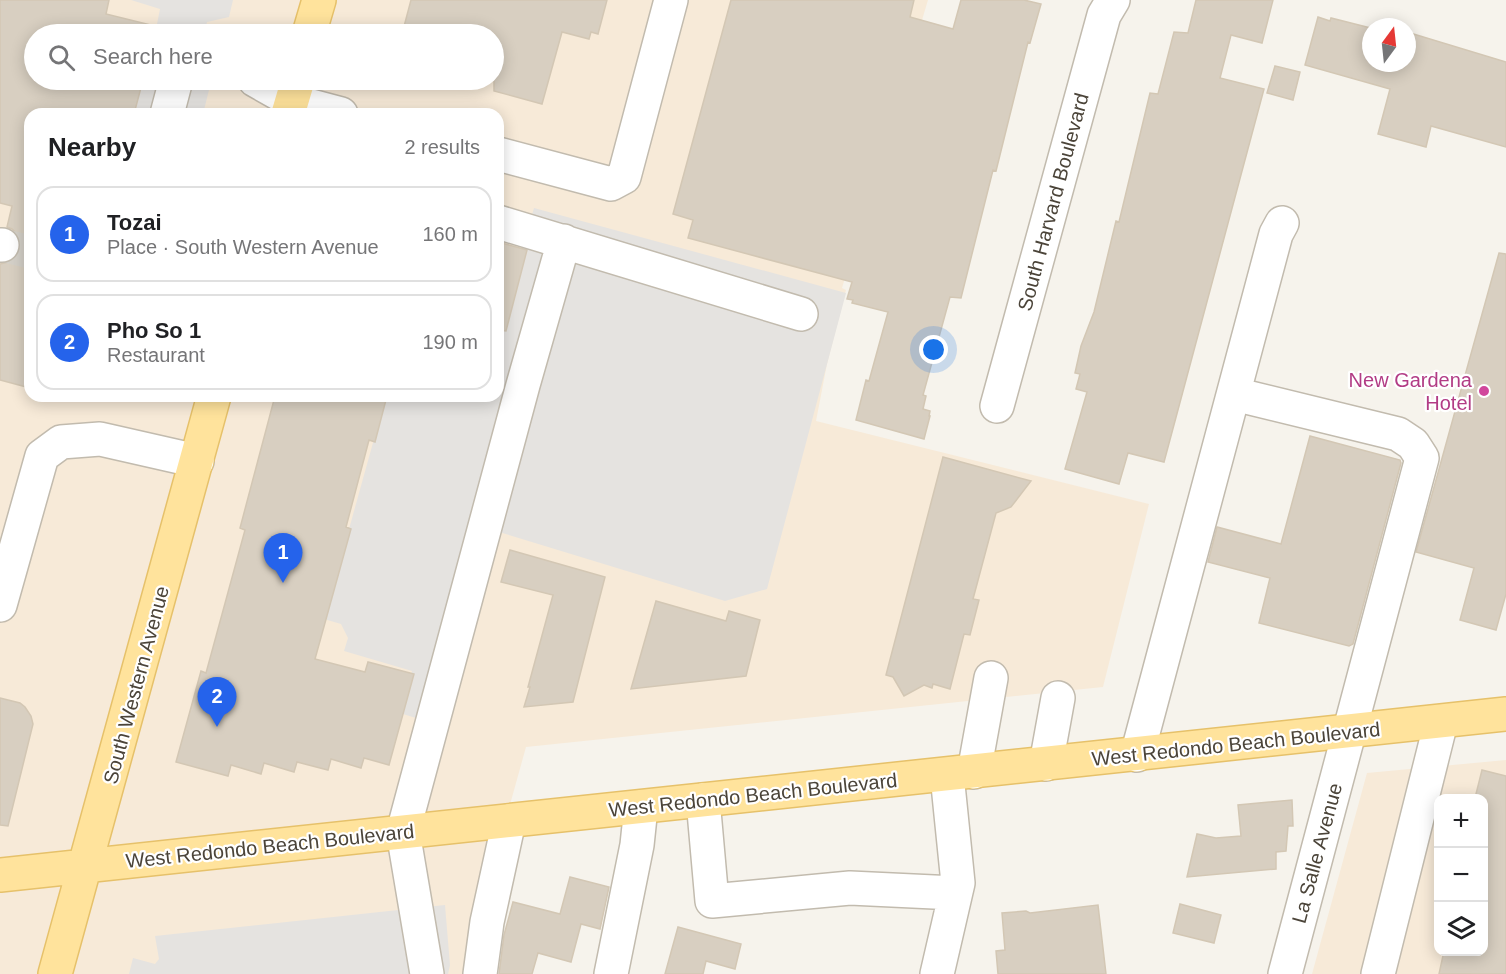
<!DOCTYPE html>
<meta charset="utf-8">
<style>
body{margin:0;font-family:Arial,sans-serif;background:#f2f2f2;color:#202124}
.controls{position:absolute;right:18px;bottom:18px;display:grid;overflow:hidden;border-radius:12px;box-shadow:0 3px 15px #0003}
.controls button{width:54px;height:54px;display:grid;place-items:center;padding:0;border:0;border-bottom:2px solid #e0e0e0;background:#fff;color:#202124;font:30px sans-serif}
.compass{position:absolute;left:1362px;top:18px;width:54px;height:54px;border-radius:50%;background:#fff;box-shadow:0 3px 15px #0003;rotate:15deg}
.you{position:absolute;left:934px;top:350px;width:21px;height:21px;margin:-15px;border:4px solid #fff;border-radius:50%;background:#1a73e8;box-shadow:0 0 0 9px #1a73e833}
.badge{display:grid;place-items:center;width:39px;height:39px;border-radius:50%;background:#2563eb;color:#fff;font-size:20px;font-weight:700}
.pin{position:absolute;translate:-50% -50px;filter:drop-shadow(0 2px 3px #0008)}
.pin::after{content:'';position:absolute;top:32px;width:21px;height:18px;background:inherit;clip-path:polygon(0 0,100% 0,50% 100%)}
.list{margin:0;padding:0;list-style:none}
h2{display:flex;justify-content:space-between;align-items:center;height:78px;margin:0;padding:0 24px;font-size:26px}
h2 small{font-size:20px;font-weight:400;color:#757577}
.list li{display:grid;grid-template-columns:39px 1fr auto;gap:18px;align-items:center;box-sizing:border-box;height:96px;margin:0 12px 12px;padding:0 12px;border:2px solid #e0e0e0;border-radius:18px}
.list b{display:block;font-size:22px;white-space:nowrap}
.list p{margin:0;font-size:20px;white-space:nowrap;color:#757577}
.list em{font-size:20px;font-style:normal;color:#757577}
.icon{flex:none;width:33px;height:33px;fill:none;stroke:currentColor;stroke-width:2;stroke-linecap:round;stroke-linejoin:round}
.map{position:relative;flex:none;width:1506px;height:974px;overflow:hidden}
.search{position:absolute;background:#fff;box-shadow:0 3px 15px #0003;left:24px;top:24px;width:480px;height:66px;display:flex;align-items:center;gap:15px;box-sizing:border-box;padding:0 21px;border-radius:33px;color:#757577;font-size:22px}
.panel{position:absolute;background:#fff;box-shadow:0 3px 15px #0003;left:24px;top:108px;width:480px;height:294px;border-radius:18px}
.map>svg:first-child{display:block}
.commercial{fill:#f7ead8;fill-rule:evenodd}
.parking{fill:#e5e3e0}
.building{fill:#d8cfc1;stroke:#d3c7b4;stroke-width:1.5}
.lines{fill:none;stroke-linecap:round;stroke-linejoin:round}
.minor-tunnel{stroke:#d4d0c8;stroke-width:33;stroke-dasharray:33 16;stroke-linecap:butt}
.minor-casing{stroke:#c2bbae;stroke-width:36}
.major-casing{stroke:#e6c16a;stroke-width:36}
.minor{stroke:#fff;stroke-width:33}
.major{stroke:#ffe39c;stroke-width:33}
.hotel-dot{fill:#d1479c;stroke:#fff;stroke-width:2}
.labels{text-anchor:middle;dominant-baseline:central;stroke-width:4.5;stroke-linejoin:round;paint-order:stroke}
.street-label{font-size:20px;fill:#4b4439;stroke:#fff}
.hotel-label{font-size:20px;fill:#b23c85;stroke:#fff;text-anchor:end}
</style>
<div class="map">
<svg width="1506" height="974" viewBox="0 0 1506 974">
<rect width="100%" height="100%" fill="#f6f3ec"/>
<path class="commercial" d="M 0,0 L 928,0 L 842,288 L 846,290 L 827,364 L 816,421 L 1149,504 L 1103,687 L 526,747 L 463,974 L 0,974 ZM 34,34 L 494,34 L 494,80 L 34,80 ZM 30,114 L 498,114 L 498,396 L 30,396 Z
M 1506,760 L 1506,974 L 1312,974 L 1367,773 ZM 1438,798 L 1484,798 L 1484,952 L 1438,952 Z"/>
<path class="parking" d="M 131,0 L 233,0 L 229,17 L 207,22 L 204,34 L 155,34 L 160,9 Z
M 143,80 L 193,80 L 192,84 L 209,90 L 203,114 L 134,114 Z
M 534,208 L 846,293 L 767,589 L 725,601 L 499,532 L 445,727 L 403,714 L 412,671 L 344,651 L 348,638 L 341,624 L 324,619 L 386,396 L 498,396 L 498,333 Z
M 445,905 L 450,965 L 448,974 L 129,974 L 133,958 L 155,964 L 159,959 L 155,936 Z"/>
<path class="building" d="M 0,0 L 109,0 L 106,14 L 155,26 L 154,34 L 34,34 L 34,80 L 143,80 L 134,114 L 30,114 L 30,388 L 0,380 L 0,264 L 12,261 L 18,254 L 21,246 L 18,235 L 12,229 L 7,227 L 12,206 L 0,203 Z
M 411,0 L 607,0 L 598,34 L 591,32 L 589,39 L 562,32 L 542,104 L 494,91 L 494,34 L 402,34 Z
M 731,0 L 914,0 L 910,17 L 953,29 L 961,0 L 1024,0 L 1041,4 L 1030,43 L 1028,42 L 996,171 L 993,170 L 961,298 L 950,297 L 923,395 L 926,396 L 923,409 L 930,411 L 929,416 L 930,416 L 924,439 L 856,420 L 866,380 L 869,381 L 888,312 L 852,303 L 853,300 L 847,299 L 852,282 L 688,238 L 693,220 L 673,214 Z
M 1196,0 L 1273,0 L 1262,43 L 1231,35 L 1220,78 L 1264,89 L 1164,462 L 1128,453 L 1119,484 L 1065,469 L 1087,392 L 1076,389 L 1080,374 L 1075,373 L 1081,346 L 1094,312 L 1116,221 L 1119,222 L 1150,93 L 1158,94 L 1174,32 L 1188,33 Z
M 1318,17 L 1330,21 L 1331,18 L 1371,28 L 1371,63 L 1407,63 L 1407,32 L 1506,62 L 1506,147 L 1431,126 L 1426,147 L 1378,134 L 1390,89 L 1305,65 Z
M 1275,66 L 1300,72 L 1293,100 L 1267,93 Z
M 498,242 L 527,250 L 506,331 L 498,330 Z
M 1499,253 L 1506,254 L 1506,594 L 1496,630 L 1460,620 L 1474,568 L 1416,552 Z
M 275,396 L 387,396 L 375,442 L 369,440 L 346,527 L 351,529 L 315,659 L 365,672 L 368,662 L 414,674 L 389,765 L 364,758 L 361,768 L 331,759 L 328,770 L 297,762 L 294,772 L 264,763 L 261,774 L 231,765 L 228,776 L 176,762 L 201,671 L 206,673 L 245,530 L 240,528 Z
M 1310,436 L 1400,460 L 1401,463 L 1353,644 L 1349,646 L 1259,623 L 1270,578 L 1208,562 L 1217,527 L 1281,544 Z
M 943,457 L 1031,481 L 1011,507 L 996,513 L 973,599 L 979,600 L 970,635 L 964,634 L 950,689 L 933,684 L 932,688 L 924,685 L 904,696 L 893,677 L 886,675 Z
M 510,550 L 605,577 L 573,702 L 524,707 L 530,687 L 528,687 L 553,595 L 501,582 Z
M 656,601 L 726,621 L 729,611 L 760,620 L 746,676 L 631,689 Z
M 0,698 L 20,703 L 25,707 L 31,716 L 33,724 L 8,826 L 0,825 Z
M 1482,770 L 1506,776 L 1506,974 L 1439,974 L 1444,951 L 1484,951 L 1484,798 L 1475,798 Z
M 1292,800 L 1293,826 L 1288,826 L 1286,851 L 1276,852 L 1276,869 L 1187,877 L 1197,834 L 1216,838 L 1241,836 L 1238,805 Z
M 570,877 L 609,887 L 600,929 L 581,924 L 571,962 L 538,953 L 532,974 L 499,974 L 504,935 L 513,902 L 560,914 Z
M 1180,904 L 1221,915 L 1214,943 L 1173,933 Z
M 1098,905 L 1106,974 L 998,974 L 996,951 L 1005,950 L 1002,913 L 1026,911 L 1030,913 Z
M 678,927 L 741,944 L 735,969 L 706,961 L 703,974 L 665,974 Z"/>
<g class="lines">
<path class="minor-tunnel" d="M 2,245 L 30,252"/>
<g class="minor-casing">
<path id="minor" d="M 255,80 L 292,101 L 341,114
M 167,114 L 176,80
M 498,154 L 611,184 L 624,177 L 671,0
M 498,222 L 801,314
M 0,245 L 2,245
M 1234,394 L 1398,434 L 1413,444 L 1422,458 L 1285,974
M 997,406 L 1104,15 L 1113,0
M 0,605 L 42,456 L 61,442 L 100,439 L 197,461
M 1137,755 L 1276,234 L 1282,223
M 1046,764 L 1058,698
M 974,772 L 991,678
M 703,800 L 712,901 L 850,888 L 955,893
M 427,974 L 403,832 L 523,385 L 564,241
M 480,974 L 487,922 L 509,821
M 611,974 L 637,845 L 641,807
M 937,974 L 958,883 L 947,775
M 1378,974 L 1441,722"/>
</g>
<g class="major-casing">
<path id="major" d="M 309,34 L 319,0
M 288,114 L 298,80
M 0,875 L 1506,714
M 55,974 L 214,396"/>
</g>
<use href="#minor" class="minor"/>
<use href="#major" class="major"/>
</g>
<circle class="hotel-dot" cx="1484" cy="391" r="6"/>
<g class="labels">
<g class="street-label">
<text transform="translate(1053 202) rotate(-75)">South Harvard Boulevard</text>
<text transform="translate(136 685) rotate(-75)">South Western Avenue</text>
<text transform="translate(1236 744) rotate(-6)">West Redondo Beach Boulevard</text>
<text transform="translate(753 795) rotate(-6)">West Redondo Beach Boulevard</text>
<text transform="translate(270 846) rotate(-6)">West Redondo Beach Boulevard</text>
<text transform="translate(1317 853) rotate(-75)">La Salle Avenue</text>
</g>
<g class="hotel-label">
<text x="1472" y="380">New Gardena<tspan x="1472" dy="23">Hotel</tspan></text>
</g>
</g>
</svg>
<div class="controls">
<button>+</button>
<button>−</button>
<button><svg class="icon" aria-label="layers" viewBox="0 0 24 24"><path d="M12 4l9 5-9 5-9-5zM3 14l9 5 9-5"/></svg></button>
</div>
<svg class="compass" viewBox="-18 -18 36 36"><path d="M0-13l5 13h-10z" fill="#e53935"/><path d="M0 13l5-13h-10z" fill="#757577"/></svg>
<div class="you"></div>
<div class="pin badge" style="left:283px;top:583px">1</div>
<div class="pin badge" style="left:217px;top:727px">2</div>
<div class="search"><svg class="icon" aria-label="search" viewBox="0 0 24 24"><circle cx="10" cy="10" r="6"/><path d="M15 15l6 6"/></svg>Search here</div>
<section class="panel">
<h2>Nearby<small>2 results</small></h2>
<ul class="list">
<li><span class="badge">1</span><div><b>Tozai</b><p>Place · South Western Avenue</p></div><em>160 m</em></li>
<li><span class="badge">2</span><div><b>Pho So 1</b><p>Restaurant</p></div><em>190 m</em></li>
</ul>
</section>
</div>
